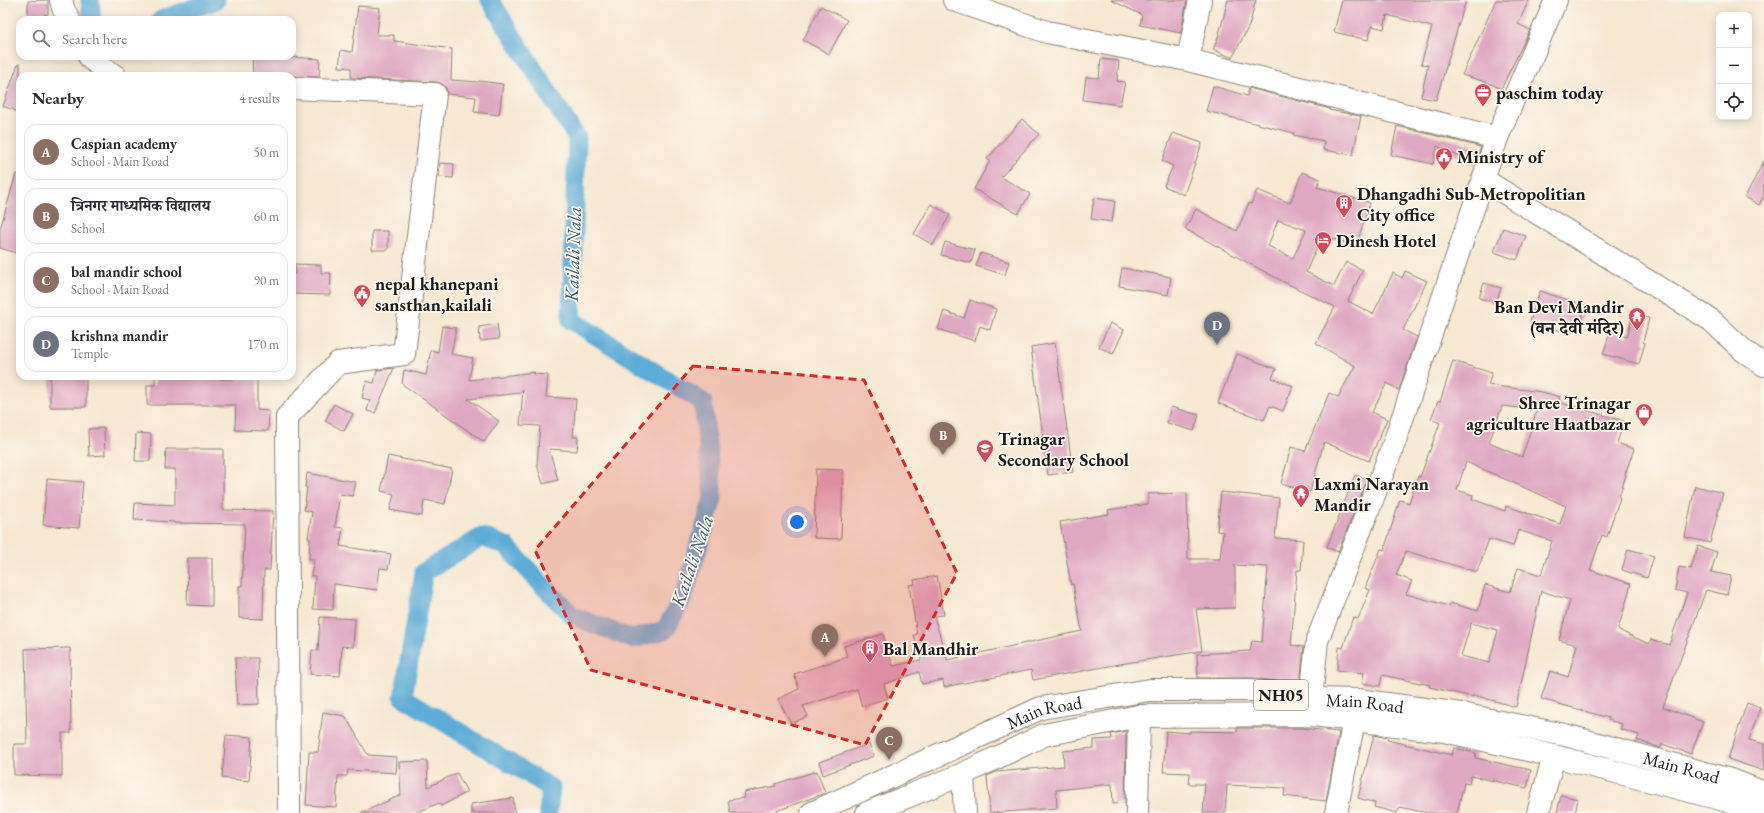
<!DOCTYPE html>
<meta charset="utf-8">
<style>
body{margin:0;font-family:"EB Garamond","Noto Serif Devanagari",serif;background:#f2f2f3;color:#2b2b33}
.controls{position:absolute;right:12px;top:12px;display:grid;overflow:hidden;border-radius:8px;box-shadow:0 2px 10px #0003}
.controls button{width:36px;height:36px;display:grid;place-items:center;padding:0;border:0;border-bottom:1px solid #e1e1e2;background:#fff;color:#2b2b33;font:20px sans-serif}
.you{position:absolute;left:797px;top:522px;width:14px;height:14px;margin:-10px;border:3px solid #fff;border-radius:50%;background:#1a73e8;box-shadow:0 0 0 6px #1a73e833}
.badge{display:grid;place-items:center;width:26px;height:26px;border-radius:50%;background:#d1495b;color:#fff;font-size:13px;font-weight:700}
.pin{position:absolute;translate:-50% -33px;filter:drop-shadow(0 1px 2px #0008)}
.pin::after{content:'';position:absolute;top:21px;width:14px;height:12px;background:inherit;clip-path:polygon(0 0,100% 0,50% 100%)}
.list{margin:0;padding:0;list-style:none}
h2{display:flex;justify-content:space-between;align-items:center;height:52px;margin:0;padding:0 16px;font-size:17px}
h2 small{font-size:13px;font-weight:400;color:#7c7c81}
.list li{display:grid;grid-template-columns:26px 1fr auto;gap:12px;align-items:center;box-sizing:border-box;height:56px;margin:0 8px 8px;padding:0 8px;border:1px solid #e1e1e2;border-radius:12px}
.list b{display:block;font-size:15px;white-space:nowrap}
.list p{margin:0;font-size:13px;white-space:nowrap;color:#7c7c81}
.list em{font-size:13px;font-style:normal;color:#7c7c81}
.icon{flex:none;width:22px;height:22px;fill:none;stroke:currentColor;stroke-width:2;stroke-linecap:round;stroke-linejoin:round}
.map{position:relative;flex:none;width:1764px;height:813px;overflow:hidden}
.search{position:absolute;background:#fff;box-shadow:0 2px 10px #0003;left:16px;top:16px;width:280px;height:44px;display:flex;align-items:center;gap:10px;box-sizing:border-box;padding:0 14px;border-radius:12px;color:#7c7c81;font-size:15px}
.panel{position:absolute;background:#fff;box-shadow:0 2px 10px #0003;left:16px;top:72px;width:280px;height:308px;border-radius:12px}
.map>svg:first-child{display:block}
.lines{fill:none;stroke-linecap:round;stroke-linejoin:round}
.canal{stroke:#5dacd7;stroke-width:19}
.building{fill:#dfa8c2;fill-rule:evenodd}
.minor-casing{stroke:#898276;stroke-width:24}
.major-casing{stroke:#898276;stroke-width:24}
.minor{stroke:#fff;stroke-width:22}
.major{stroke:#fff;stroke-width:22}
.marked{fill:#d62828;fill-opacity:0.2;stroke:#d62828;stroke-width:3;stroke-dasharray:8 5;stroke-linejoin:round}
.labels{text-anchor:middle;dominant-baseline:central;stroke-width:3.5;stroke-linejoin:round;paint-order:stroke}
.shield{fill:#fbf7ec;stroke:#5f5e5a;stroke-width:1}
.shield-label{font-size:17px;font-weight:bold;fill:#1c1c1c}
.poi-label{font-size:18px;font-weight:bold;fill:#1c1c1c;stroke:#fbf7ec;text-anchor:start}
.street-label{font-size:18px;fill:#1c1c1c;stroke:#fbf7ec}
.water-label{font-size:19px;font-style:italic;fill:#395d70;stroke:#fbf7ec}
</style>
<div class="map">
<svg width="1764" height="813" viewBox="0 0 1764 813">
<rect width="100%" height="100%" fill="#fbf7ec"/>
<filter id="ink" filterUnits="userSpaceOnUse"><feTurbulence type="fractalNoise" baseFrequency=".025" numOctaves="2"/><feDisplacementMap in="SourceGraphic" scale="8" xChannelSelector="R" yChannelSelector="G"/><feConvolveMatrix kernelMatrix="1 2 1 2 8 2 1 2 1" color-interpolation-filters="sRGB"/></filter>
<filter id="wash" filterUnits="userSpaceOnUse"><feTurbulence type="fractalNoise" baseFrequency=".012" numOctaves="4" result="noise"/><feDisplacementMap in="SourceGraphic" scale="16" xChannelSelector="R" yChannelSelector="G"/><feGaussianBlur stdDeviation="0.9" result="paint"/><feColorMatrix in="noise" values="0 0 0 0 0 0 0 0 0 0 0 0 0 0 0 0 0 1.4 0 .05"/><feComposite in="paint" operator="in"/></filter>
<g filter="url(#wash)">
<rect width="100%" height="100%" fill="#f6e8d1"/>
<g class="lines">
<path class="canal" d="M 90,0 L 92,20
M 490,0 L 577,138 L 571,320 L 703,402 L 713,498 L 684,596 L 665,630 L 632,639 L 573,616 L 544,587 L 506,546 L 482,537 L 424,572 L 403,697 L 551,788 L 548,813
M 161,20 L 216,0"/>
</g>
<g id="blocks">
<path class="building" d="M 48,0 L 48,14 L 44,15 L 44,20 L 28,20 L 28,1 Z
M 1111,0 L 1187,0 L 1181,33 L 1140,25 L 1142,15 Z
M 1228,0 L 1256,0 L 1249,26 L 1232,58 L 1213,49 L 1218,38 Z
M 1342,0 L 1466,0 L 1436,100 L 1421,97 L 1428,65 L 1421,64 L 1432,27 L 1387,15 L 1384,29 L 1372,26 L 1368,40 L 1334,32 Z
M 1496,0 L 1529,0 L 1518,24 L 1530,30 L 1501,89 L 1489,83 L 1462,75 Z
M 358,6 L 380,8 L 377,35 L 394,35 L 394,41 L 452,49 L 451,80 L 478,82 L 479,81 L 503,84 L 499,115 L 474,112 L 476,97 L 447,94 L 446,88 L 442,84 L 436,82 L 351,78 L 351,68 L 339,67 L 341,50 L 352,52 Z
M 821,6 L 847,20 L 829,54 L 803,40 Z
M 252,56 L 278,56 L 320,59 L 319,77 L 253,76 Z
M 1101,59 L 1119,61 L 1117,81 L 1125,82 L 1120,105 L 1083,100 L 1086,77 L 1099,78 Z
M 18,64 L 20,64 L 20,101 L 16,111 L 3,106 Z
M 1213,86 L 1247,96 L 1249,88 L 1330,109 L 1329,110 L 1361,116 L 1353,155 L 1323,150 L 1324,141 L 1293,135 L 1294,133 L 1206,111 Z
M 1022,119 L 1039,134 L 1001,177 L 1030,194 L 1018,214 L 974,189 L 990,161 L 987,159 Z
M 1397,126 L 1481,147 L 1475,164 L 1437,146 L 1433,164 L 1391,155 Z
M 1173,133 L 1202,143 L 1184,195 L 1164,186 L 1173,166 L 1162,161 Z
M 1764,161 L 1764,196 L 1759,205 L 1745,197 Z
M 440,163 L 454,164 L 453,178 L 439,177 Z
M 1302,172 L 1320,179 L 1317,187 L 1370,203 L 1356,246 L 1322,235 L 1306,272 L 1334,286 L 1346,262 L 1363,270 L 1348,301 L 1373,314 L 1393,273 L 1402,278 L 1405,271 L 1427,281 L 1403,330 L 1417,337 L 1399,390 L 1387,383 L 1372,412 L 1387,419 L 1369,461 L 1324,442 L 1310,492 L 1281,484 L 1291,447 L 1305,451 L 1329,393 L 1338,397 L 1355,366 L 1316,343 L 1335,307 L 1282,281 L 1185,229 L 1196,209 L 1237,231 L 1249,203 L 1251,204 L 1257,190 L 1290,203 ZM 1278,220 L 1306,230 L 1293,258 L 1268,246 Z
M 16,174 L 20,174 L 20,254 L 0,248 L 0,229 Z
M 1094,198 L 1115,201 L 1112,222 L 1091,219 Z
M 931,204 L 950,215 L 933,245 L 914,234 Z
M 1503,228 L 1526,236 L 1517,260 L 1494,252 Z
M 372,231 L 388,231 L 388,250 L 372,250 Z
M 945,242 L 975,250 L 971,263 L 941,255 Z
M 981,253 L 1009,262 L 1005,275 L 976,266 Z
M 295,264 L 321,265 L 321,273 L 331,273 L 330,295 L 292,294 L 292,274 L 295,274 Z
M 1122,268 L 1171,277 L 1168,295 L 1119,286 Z
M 1484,283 L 1501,288 L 1496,303 L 1479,298 Z
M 1540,291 L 1586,306 L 1579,327 L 1565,323 L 1562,331 L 1530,321 Z
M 970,300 L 996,309 L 990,330 L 980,326 L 975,341 L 938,329 L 944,311 L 964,318 Z
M 1633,314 L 1649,318 L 1643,342 L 1645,343 L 1639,364 L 1603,354 L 1610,332 L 1627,337 Z
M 1110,323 L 1124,330 L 1113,354 L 1099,347 Z
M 497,324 L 499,339 L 480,341 L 479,327 Z
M 442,326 L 456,328 L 451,354 L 473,358 L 469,380 L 535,372 L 533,374 L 548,375 L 546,397 L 576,399 L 573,437 L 578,437 L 577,451 L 549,449 L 558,480 L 543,484 L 537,464 L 540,426 L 520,425 L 523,389 L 520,393 L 468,399 L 499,421 L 484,442 L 402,384 L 404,370 L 426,375 L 431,350 L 438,352 Z
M 1055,343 L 1073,472 L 1048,475 L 1031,347 Z
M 1237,354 L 1276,369 L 1272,378 L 1293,386 L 1283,411 L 1270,406 L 1264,420 L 1218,403 Z
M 1453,361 L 1492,373 L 1488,385 L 1542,392 L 1560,397 L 1558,402 L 1624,421 L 1617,443 L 1634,449 L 1625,474 L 1626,475 L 1619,497 L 1620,498 L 1612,521 L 1607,537 L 1602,535 L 1590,570 L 1631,584 L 1618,630 L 1649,644 L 1651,639 L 1669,645 L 1687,593 L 1675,590 L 1679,567 L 1691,569 L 1698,546 L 1717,552 L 1711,572 L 1731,576 L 1727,595 L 1706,590 L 1663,707 L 1703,722 L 1691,754 L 1662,744 L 1661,748 L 1637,740 L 1639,735 L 1620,729 L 1622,724 L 1608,720 L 1609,718 L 1541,699 L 1550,671 L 1568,677 L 1577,645 L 1559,640 L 1570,600 L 1541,591 L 1516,707 L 1474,695 L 1473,697 L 1429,687 L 1430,685 L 1382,675 L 1380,686 L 1362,683 L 1364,673 L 1337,670 L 1339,647 L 1343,648 L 1353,617 L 1358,619 L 1370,590 L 1365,588 L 1381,549 L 1384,550 L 1400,500 L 1409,503 L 1418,476 L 1420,477 L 1440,423 L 1431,419 L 1438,401 L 1440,402 ZM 1502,406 L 1537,410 L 1522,457 L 1489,443 ZM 1466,462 L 1566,506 L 1560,524 L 1506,506 L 1505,511 L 1472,499 L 1473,495 L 1457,490 ZM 1518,530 L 1552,541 L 1541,575 L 1518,568 L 1510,592 L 1485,585 L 1478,611 L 1450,603 L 1449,606 L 1406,594 L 1412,581 L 1396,575 L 1406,551 L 1477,572 L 1489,539 L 1513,546 ZM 1471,623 L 1498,630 L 1489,663 L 1461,656 Z
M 394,368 L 375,413 L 367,411 L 370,400 L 362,398 L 366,381 L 374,383 L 377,370 Z
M 50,376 L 86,376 L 86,407 L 50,407 Z
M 155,376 L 221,376 L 221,379 L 257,379 L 257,410 L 269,411 L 268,431 L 235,430 L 236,405 L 147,405 L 147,385 L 155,385 Z
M 334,404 L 353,414 L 344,431 L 325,421 Z
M 1171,407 L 1199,415 L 1194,431 L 1167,423 Z
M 104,428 L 105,455 L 89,456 L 88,429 Z
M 136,433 L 151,434 L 150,461 L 135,461 Z
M 166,449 L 223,449 L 223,510 L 273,511 L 270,570 L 264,570 L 263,619 L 239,618 L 239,586 L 242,586 L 245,524 L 174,523 L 174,522 L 134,520 L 135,503 L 175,505 L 175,469 L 165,469 Z
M 388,456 L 452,469 L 445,504 L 424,500 L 422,516 L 390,510 L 394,494 L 381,491 Z
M 816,469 L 843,470 L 841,539 L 814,538 Z
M 307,473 L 356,482 L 353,496 L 340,494 L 335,527 L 343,528 L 340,546 L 391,554 L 388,569 L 380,568 L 377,590 L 334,584 L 333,610 L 313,609 L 315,576 L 311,576 L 314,559 L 309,559 L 310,539 L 308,538 L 312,512 L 304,510 L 307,488 L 305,487 Z
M 1355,475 L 1367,480 L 1338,552 L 1327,547 Z
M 47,479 L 83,482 L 79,528 L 43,525 Z
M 1695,486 L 1723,493 L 1710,543 L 1685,537 Z
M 1221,492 L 1279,498 L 1275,538 L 1303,540 L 1301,570 L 1297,570 L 1291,645 L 1304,647 L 1300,684 L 1252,678 L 1198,678 L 1197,654 L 1250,651 L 1252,641 L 1262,642 L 1268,567 L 1235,565 L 1235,608 L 1196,609 L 1202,651 L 1120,664 L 1033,680 L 1031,670 L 944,687 L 943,680 L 922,684 L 919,672 L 884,684 L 888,698 L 862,706 L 857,689 L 803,706 L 808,716 L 791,724 L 778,699 L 799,689 L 794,674 L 847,657 L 844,646 L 883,634 L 893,666 L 921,660 L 914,635 L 917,634 L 909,585 L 915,584 L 914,580 L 937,576 L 944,615 L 934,616 L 947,660 L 1082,631 L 1073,584 L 1071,585 L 1060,522 L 1109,514 L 1108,510 L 1148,504 L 1148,494 L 1187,493 L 1188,559 L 1220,559 L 1223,532 L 1217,531 Z
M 1628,549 L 1654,556 L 1647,578 L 1622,570 Z
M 188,558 L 212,558 L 212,606 L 187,605 Z
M 320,617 L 355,619 L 353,647 L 342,646 L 340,676 L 310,674 L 312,650 L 318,651 Z
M 70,648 L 71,733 L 62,733 L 62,776 L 14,775 L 14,744 L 27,744 L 25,649 Z
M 235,658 L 258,658 L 259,704 L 237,705 Z
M 1747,703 L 1760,708 L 1749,740 L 1764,744 L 1764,771 L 1728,759 Z
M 323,712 L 345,716 L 368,755 L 397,757 L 396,773 L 348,770 L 347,776 L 338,776 L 336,807 L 306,805 L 309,752 L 318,752 Z
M 1237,728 L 1302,728 L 1339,732 L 1326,801 L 1284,796 L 1285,788 L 1227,785 L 1225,813 L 1203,813 L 1205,784 L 1189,784 L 1190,773 L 1163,772 L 1166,731 L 1190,733 L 1190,731 L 1237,732 Z
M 1126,731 L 1125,803 L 1113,804 L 1112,784 L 1056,790 L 1057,808 L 990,813 L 987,776 L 996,772 L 1064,766 L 1063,751 L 1094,748 L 1094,740 L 1112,739 L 1111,734 Z
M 226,735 L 252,737 L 249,781 L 222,778 Z
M 1374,735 L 1388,738 L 1387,740 L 1452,755 L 1454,748 L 1476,753 L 1475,758 L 1531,770 L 1527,788 L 1471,776 L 1469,784 L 1464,783 L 1457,813 L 1427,813 L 1400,807 L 1397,813 L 1374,807 L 1375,803 L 1358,798 Z
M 869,744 L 874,756 L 823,775 L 819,762 Z
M 427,761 L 428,787 L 457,773 L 467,792 L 441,806 L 439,803 L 415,813 L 361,813 L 401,795 L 399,762 Z
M 817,771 L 825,793 L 771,813 L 730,813 L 728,800 L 745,798 L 744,792 L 776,786 L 775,784 Z
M 1561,795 L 1578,799 L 1575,813 L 1557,813 Z
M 513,798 L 515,813 L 471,813 L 471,804 Z"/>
</g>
</g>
<g filter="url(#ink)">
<use href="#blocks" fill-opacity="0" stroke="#898276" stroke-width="1"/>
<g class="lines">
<g class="minor-casing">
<path id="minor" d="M 61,0 L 63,8 L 69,20
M 954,0 L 1047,32 L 1188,60 L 1497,138
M 89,56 L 91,59 L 115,76
M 1188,60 L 1200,0
M 1484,180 L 1711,320 L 1744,351 L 1764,365
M 1313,715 L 1311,699 L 1317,641 L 1392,449 L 1497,138 L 1556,0
M 963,774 L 965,813
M 289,813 L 287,417 L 338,363 L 404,354 L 435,94 L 292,88
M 1137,813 L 1139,716
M 1336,813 L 1354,720
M 1538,813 L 1554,756"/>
</g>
<g class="major-casing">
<g id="major">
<path id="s1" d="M 812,813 L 1041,708 L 1150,690 L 1252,690 L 1311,699 L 1358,700 L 1461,714 L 1565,735 L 1731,780 L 1764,793"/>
<path d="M 867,813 L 963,774 L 1044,735 L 1139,716 L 1313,715 L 1444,731 L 1554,756 L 1728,801 L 1758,813"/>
</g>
</g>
<use href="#minor" class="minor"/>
<use href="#major" class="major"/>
</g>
</g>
<path class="marked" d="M 693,366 L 864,380 L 957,573 L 865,745 L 591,670 L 535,550 Z"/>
<defs>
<g id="office-pin" transform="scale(0.9)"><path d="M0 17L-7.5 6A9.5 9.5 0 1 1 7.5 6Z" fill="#d1495b" stroke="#fbf7ec"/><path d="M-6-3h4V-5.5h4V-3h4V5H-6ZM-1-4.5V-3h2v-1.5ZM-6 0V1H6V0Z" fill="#fff"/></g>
<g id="civic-pin" transform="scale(0.9)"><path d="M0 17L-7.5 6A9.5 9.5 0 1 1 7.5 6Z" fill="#d1495b" stroke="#fbf7ec"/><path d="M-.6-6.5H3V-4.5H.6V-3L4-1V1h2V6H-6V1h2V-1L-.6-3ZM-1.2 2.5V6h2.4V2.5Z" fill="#fff"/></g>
<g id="building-pin" transform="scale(0.9)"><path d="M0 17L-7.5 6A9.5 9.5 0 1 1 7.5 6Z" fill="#d1495b" stroke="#fbf7ec"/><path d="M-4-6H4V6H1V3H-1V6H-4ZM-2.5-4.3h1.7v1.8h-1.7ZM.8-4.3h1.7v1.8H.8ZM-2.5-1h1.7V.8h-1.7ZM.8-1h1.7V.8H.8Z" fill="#fff"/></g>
<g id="hotel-pin" transform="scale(0.9)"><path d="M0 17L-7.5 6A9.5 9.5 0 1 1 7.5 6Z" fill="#d1495b" stroke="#fbf7ec"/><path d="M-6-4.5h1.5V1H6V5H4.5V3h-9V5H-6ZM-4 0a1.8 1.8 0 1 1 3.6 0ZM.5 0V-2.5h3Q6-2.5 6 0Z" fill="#fff"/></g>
<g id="temple-pin" transform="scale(0.9)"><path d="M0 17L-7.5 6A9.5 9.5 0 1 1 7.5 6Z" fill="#d1495b" stroke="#fbf7ec"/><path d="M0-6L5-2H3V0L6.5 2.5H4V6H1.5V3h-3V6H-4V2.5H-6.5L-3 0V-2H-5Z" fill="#fff"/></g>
<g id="shop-pin" transform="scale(0.9)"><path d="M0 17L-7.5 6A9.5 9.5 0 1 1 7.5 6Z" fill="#d1495b" stroke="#fbf7ec"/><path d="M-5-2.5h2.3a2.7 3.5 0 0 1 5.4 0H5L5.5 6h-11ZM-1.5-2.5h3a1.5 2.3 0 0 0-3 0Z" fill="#fff"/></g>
<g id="school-pin" transform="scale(0.9)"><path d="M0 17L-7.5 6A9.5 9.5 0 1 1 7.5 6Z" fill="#d1495b" stroke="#fbf7ec"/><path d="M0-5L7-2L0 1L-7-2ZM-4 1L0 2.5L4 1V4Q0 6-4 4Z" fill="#fff"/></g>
</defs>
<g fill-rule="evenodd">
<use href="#office-pin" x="1483" y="92"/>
<use href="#civic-pin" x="1444" y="156"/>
<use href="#building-pin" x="1344" y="203"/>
<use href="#hotel-pin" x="1323" y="240"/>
<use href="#civic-pin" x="362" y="293"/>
<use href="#temple-pin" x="1637" y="316"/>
<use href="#shop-pin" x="1644" y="412"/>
<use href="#school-pin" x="985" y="448"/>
<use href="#temple-pin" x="1301" y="493"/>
<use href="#building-pin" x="870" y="648"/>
</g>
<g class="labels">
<rect class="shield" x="1254" y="680" width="54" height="30" rx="3"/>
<g class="shield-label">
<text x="1281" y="695">NH05</text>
</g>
<g class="poi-label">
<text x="1496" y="92">paschim today</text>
<text x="1457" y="156">Ministry of</text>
<text x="1357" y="193">Dhangadhi Sub-Metropolitian<tspan x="1357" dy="21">City office</tspan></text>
<text x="1336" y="240">Dinesh Hotel</text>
<text x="375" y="283">nepal khanepani<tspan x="375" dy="21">sansthan,kailali</tspan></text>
<text x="1624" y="306" text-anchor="end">Ban Devi Mandir<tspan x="1624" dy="21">(वन देवी मंदिर)</tspan></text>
<text x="1631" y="402" text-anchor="end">Shree Trinagar<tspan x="1631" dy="21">agriculture Haatbazar</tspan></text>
<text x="998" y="438">Trinagar<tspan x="998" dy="21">Secondary School</tspan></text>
<text x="1314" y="483">Laxmi Narayan<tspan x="1314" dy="21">Mandir</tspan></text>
<text x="883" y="648">Bal Mandhir</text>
</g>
<g class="street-label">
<text stroke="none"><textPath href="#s1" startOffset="578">Main Road</textPath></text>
<text stroke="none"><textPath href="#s1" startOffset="254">Main Road</textPath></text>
<text stroke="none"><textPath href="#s1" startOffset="902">Main Road</textPath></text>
</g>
<g class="water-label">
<text transform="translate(573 254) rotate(-88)">Kailali Nala</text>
<text transform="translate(692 561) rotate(-71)">Kailali Nala</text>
</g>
</g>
</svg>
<div class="controls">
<button>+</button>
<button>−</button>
<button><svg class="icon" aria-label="locate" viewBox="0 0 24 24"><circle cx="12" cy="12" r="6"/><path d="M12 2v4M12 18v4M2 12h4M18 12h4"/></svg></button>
</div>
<div class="you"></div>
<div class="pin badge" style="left:825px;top:657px;background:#8d6e63">A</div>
<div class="pin badge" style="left:943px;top:455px;background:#8d6e63">B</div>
<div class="pin badge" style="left:889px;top:760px;background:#8d6e63">C</div>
<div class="pin badge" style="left:1217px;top:345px;background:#6b7280">D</div>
<div class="search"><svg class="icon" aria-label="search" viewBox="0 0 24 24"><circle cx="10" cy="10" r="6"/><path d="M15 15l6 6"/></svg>Search here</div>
<section class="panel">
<h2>Nearby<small>4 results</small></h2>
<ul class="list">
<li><span class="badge" style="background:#8d6e63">A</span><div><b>Caspian academy</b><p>School · Main Road</p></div><em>50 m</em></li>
<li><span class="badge" style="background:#8d6e63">B</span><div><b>त्रिनगर माध्यमिक विद्यालय</b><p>School</p></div><em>60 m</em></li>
<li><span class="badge" style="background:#8d6e63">C</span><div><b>bal mandir school</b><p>School · Main Road</p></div><em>90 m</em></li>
<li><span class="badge" style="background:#6b7280">D</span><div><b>krishna mandir</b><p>Temple</p></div><em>170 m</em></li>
</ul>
</section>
</div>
